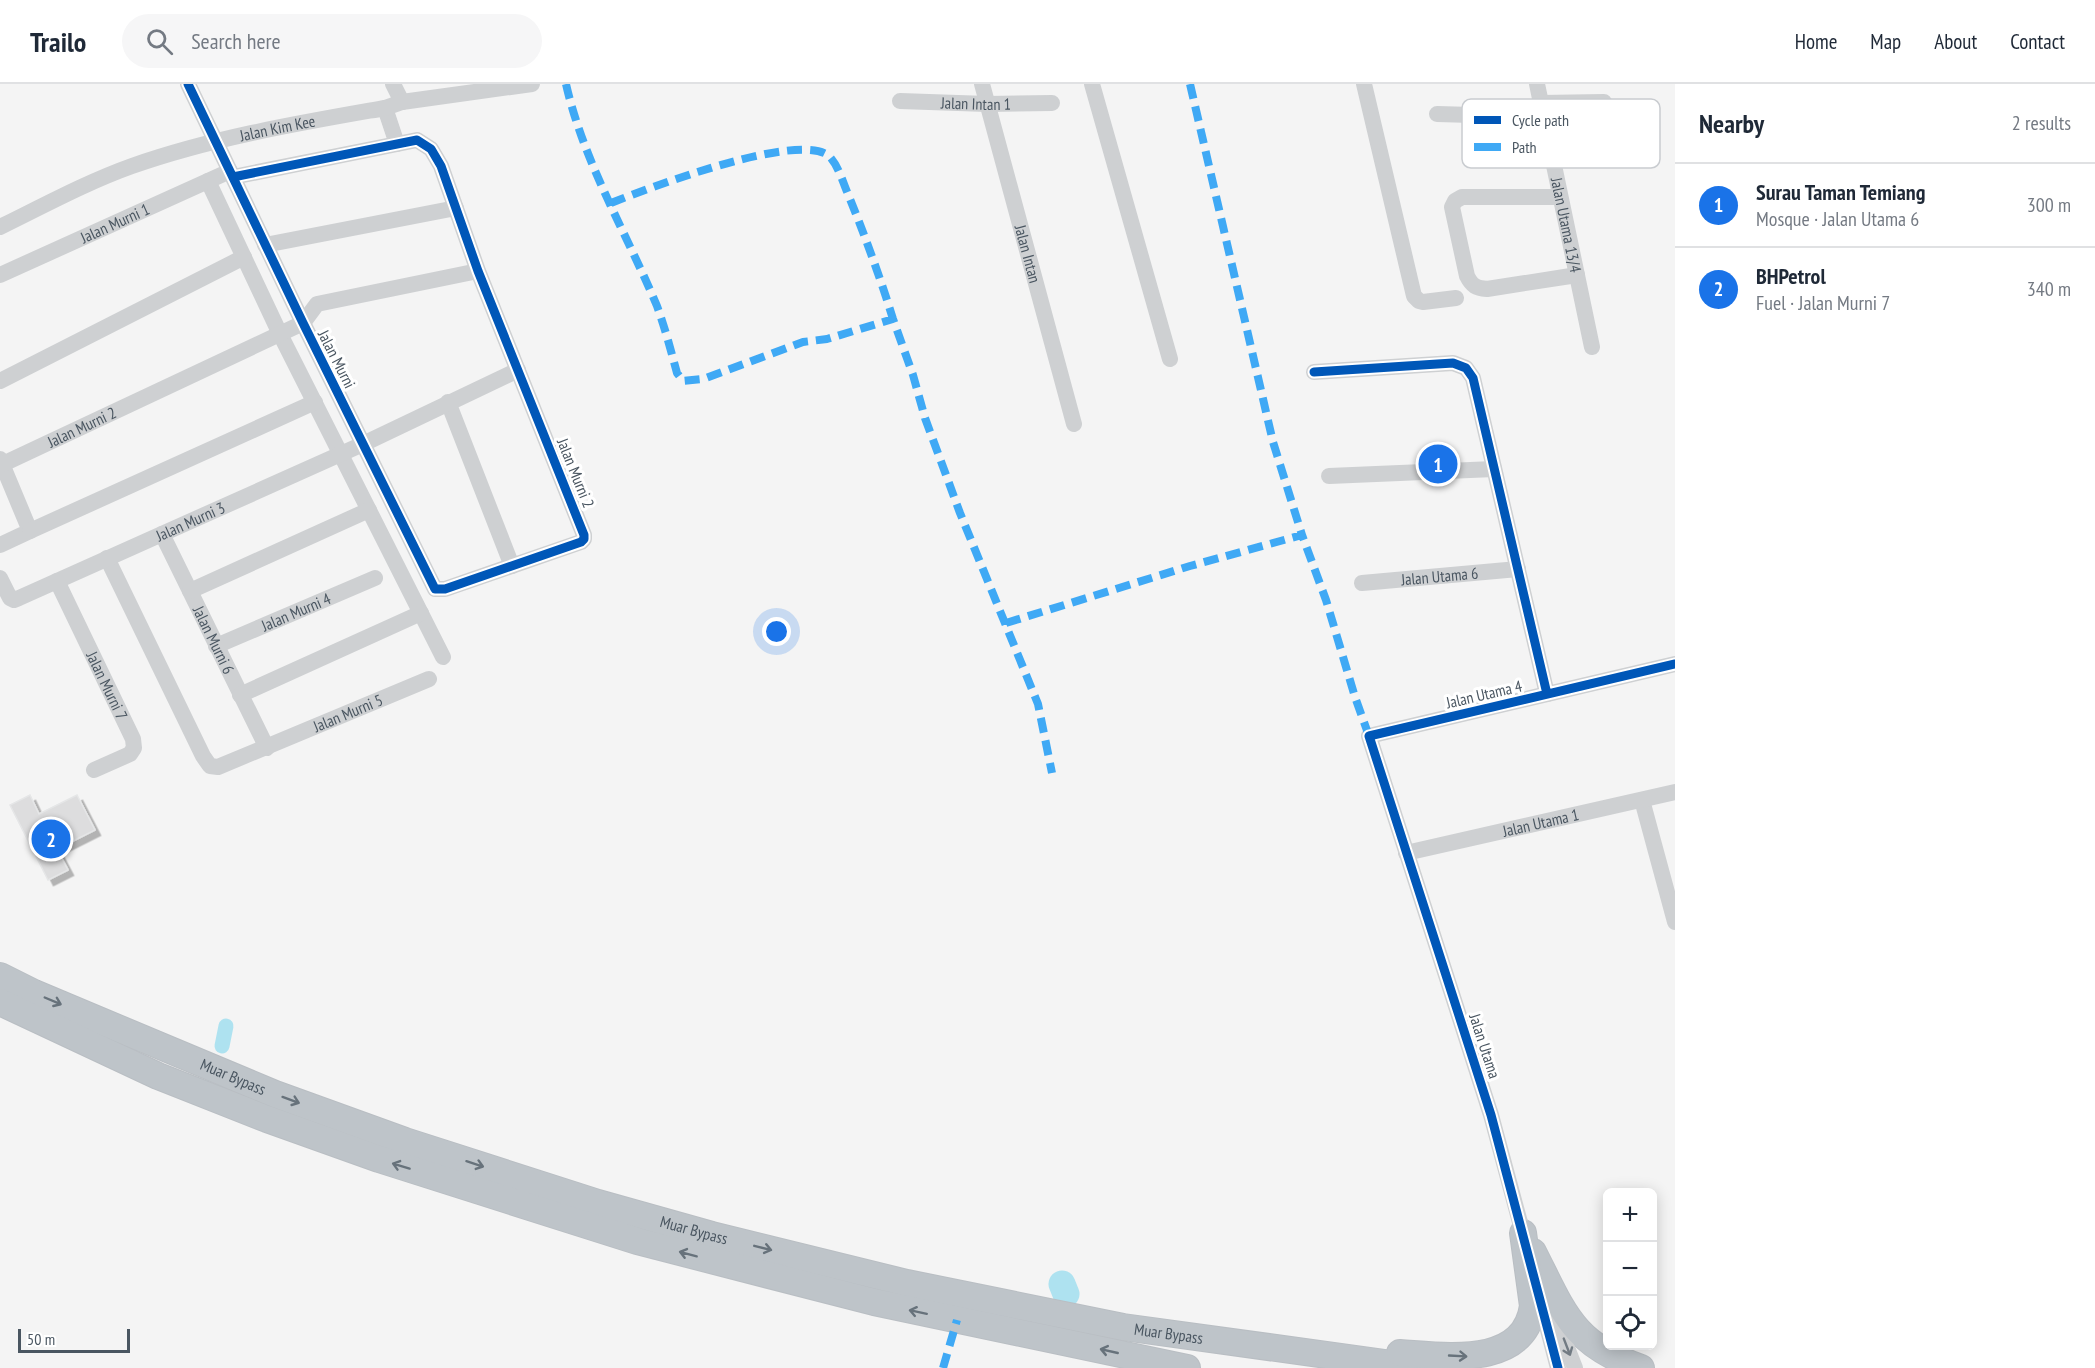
<!DOCTYPE html>
<meta charset="utf-8">
<style>
body{margin:0;font-family:"PT Sans Narrow",sans-serif;background:#f6f6f7;color:#1f2937}
.controls{position:absolute;right:18px;bottom:18px;display:grid;overflow:hidden;border-radius:9px;box-shadow:0 3px 15px #0003}
.controls button{width:54px;height:54px;display:grid;place-items:center;padding:0;border:0;border-bottom:2px solid #e0e1e3;background:#fff;color:#1f2937;font:30px sans-serif}
.scale{position:absolute;left:18px;bottom:15px;width:112px;box-sizing:border-box;padding-left:6px;border:3px solid #4a5661;border-top:0;font-size:16px;line-height:21px;white-space:nowrap;color:#4a5661;-webkit-text-stroke:4px #fff;paint-order:stroke}
.you{position:absolute;left:777px;top:548px;width:21px;height:21px;margin:-15px;border:4px solid #fff;border-radius:50%;background:#1a73e8;box-shadow:0 0 0 9px #1a73e833}
.badge{display:grid;place-items:center;width:39px;height:39px;border-radius:50%;background:#1a73e8;color:#fff;font-size:20px;font-weight:700}
.pin{position:absolute;translate:-50% -50%;border:3px solid #fff;box-shadow:0 2px 6px #0006}
.list{margin:0;padding:0;list-style:none}
h2{display:flex;justify-content:space-between;align-items:center;height:78px;margin:0;padding:0 24px;font-size:26px}
h2 small{font-size:20px;font-weight:400;color:#747a83}
.list li{display:grid;grid-template-columns:39px 1fr auto;gap:18px;align-items:center;box-sizing:border-box;height:84px;padding:0 24px;border-top:2px solid #e0e1e3}
.list b{display:block;font-size:22px;white-space:nowrap}
.list p{margin:0;font-size:20px;white-space:nowrap;color:#747a83}
.list em{font-size:20px;font-style:normal;color:#747a83}
.icon{flex:none;width:33px;height:33px;fill:none;stroke:currentColor;stroke-width:2;stroke-linecap:round;stroke-linejoin:round}
.map{position:relative;flex:none;width:1675px;height:1284px;overflow:hidden}
header{display:flex;align-items:center;gap:36px;box-sizing:border-box;height:84px;padding:0 30px;background:#fff;border-bottom:2px solid #e0e1e3}
header strong{font-size:28px}
nav{display:flex;gap:33px;margin-inline-start:auto;font-size:21px}
.search{width:420px;height:54px;background:#f6f6f7;display:flex;align-items:center;gap:15px;box-sizing:border-box;padding:0 21px;border-radius:33px;color:#747a83;font-size:22px}
main{display:flex}
aside{flex:1;background:#fff}
.map>svg:first-child{display:block}
.lines{fill:none;stroke-linecap:round;stroke-linejoin:round}
.canal{stroke:#aee2f0;stroke-width:15}
.river{stroke:#aee2f0;stroke-width:27}
.building{fill:#ddddde;stroke:#e5e6e7;stroke-width:1.5;filter:url(#shadow)}
.highway-casing{stroke:#b9bec3;stroke-width:28}
.minor{stroke:#ced0d2;stroke-width:16}
.highway{stroke:#bec4c9;stroke-width:26}
.quiet{stroke:#3fa9f5;stroke-width:8;stroke-dasharray:15 8;stroke-linecap:butt}
.cycleway-casing{stroke:#fff;stroke-width:13}
.cycleway{stroke:#0057b8;stroke-width:9}
.oneway{stroke:#67727b}
.oneway2{stroke:#727b83}
.labels{text-anchor:middle;dominant-baseline:central;stroke-width:6;stroke-linejoin:round;paint-order:stroke}
.street-label{font-size:16px;fill:#4a5661;stroke:#fff}
.key{fill:#fff;stroke:#c9ccd0;stroke-width:1.5}
.key-label{font-size:16px;fill:#4a5661}
</style>
<header>
<strong>Trailo</strong>
<div class="search"><svg class="icon" aria-label="search" viewBox="0 0 24 24"><circle cx="10" cy="10" r="6"/><path d="M15 15l6 6"/></svg>Search here</div>
<nav><a>Home</a><a>Map</a><a>About</a><a>Contact</a></nav>
</header>
<main>
<div class="map">
<svg width="1675" height="1284" viewBox="0 0 1675 1284">
<defs>
<filter id="shadow"><feDropShadow dx="5.5" dy="5.5" stdDeviation="0" flood-color="#0004"/></filter>
</defs>
<rect width="100%" height="100%" fill="#f4f4f4"/>
<g class="lines">
<path class="canal" d="M 222,962 L 226,942"/>
<path class="river" d="M 1062,1200 L 1066,1210"/>
</g>
<path class="building" d="M 30,711 L 39,730 L 77,711 L 95,746 L 57,765 L 68,786 L 48,796 L 10,721 Z"/>
<g class="lines">
<g class="highway-casing">
<g id="highway">
<path id="s14" d="M 0,892 L 34,909 L 275,1010 L 405,1057 L 598,1119 L 712,1151 L 907,1199 L 1123,1243 L 1421,1284"/>
<path d="M 0,918 L 158,992 L 267,1035 L 379,1075 L 637,1157 L 874,1218 L 1187,1284"/>
<path d="M 1533,1168 C 1564,1229 1572,1260 1641,1284"/>
<path d="M 1400,1269 C 1447,1272 1524,1284 1533,1222 L 1523,1149"/>
</g>
</g>
<g class="minor">
<path d="M 188,0 L 303,239 L 435,505 L 445,505 L 581,458 L 584,455 L 584,451 L 478,187 L 441,82 L 431,65 L 417,56 L 233,93"/>
<path d="M 393,0 L 402,18"/>
<path id="s1" d="M 982,0 L 1074,340"/>
<path d="M 1092,0 L 1170,275"/>
<path d="M 1364,0 L 1414,212 L 1419,217 L 1423,218 L 1456,214"/>
<path id="s2" d="M 1537,0 L 1592,263"/>
<path id="s3" d="M 900,17 L 987,20 L 1052,19"/>
<path d="M 1541,19 L 1604,18"/>
<path d="M 385,24 L 397,60"/>
<path d="M 1437,30 L 1543,33"/>
<path d="M 208,97 L 280,250 L 443,573"/>
<path d="M 1560,113 L 1462,113 L 1455,117 L 1452,123 L 1467,192 C 1472,202 1476,204 1487,205 L 1577,191"/>
<path id="s4" d="M 0,143 C 43,122 87,98 132,82 C 215,53 300,39 385,24 L 402,18 L 532,0"/>
<path d="M 265,161 L 456,124"/>
<path id="s5" d="M 0,191 L 230,87"/>
<path d="M 1314,288 L 1453,279 L 1466,284 L 1473,294 L 1547,610"/>
<path d="M 0,297 L 244,173"/>
<path d="M 448,318 L 512,482"/>
<path d="M 0,375 L 30,447 L 0,461"/>
<path id="s6" d="M 3,380 L 303,239 L 317,220 L 478,187"/>
<path d="M 1329,392 L 1494,385"/>
<path d="M 30,447 L 315,318"/>
<path id="s7" d="M 162,450 L 267,664"/>
<path id="s8" d="M 107,474 L 203,672 L 210,682 L 218,683 L 429,595"/>
<path id="s9" d="M 0,494 L 10,514 L 14,516 L 19,514 L 363,360 L 518,286"/>
<path id="s10" d="M 57,497 L 133,655 L 134,664 L 130,670 L 94,686"/>
<path id="s11" d="M 1362,499 L 1518,485"/>
<path d="M 190,507 L 369,426"/>
<path id="s12" d="M 216,562 L 375,494"/>
<path d="M 240,611 L 421,529"/>
<path d="M 1642,716 L 1675,838"/>
<path id="s13" d="M 1406,769 L 1675,708"/>
<path d="M 1525,1157 L 1491,1031 L 1369,652 L 1675,580"/>
<path d="M 1538,1208 L 1558,1284"/>
<path d="M 1551,1223 L 1575,1284"/>
</g>
<use href="#highway" class="highway"/>
<path class="quiet" d="M 566,0 C 584,79 626,148 657,222 C 665,244 671,267 677,289 L 683,297 L 703,295 L 803,258 L 827,255 L 893,235 L 913,291 L 925,334 L 960,429 L 1038,620 L 1052,689
M 1190,0 L 1273,358 L 1302,451
M 611,119 C 646,105 803,45 830,73 C 839,83 843,99 848,110 C 865,152 880,193 893,235
M 1006,539 L 1190,482 L 1302,451 L 1326,516 L 1355,613 L 1369,652
M 943,1284 L 957,1236"/>
<g class="cycleway-casing">
<path id="cycleway" d="M 188,0 L 303,239 L 435,505 L 445,505 L 581,458 L 584,455 L 584,451 L 478,187 L 441,82 L 431,65 L 417,56 L 233,93
M 1314,288 L 1453,279 L 1466,284 L 1473,294 L 1547,610
M 1558,1284 L 1491,1031 L 1369,652 L 1675,580"/>
</g>
<use href="#cycleway" class="cycleway"/>
</g>
<defs><path id="oneway-shaft" d="M-6 0H5M1.5-3L5.5 0L1.5 3" fill="none" stroke-width="1.6" stroke-linecap="round" stroke-linejoin="round" transform="scale(1.5)"/></defs>
<g class="oneway">
<use href="#oneway-shaft" transform="translate(53 917) rotate(23)"/>
<use href="#oneway-shaft" transform="translate(291 1016) rotate(20)"/>
<use href="#oneway-shaft" transform="translate(475 1080) rotate(18)"/>
<use href="#oneway-shaft" transform="translate(401 1082) rotate(-163)"/>
<use href="#oneway-shaft" transform="translate(763 1164) rotate(14)"/>
<use href="#oneway-shaft" transform="translate(688 1170) rotate(-165)"/>
<use href="#oneway-shaft" transform="translate(918 1228) rotate(-168)"/>
<use href="#oneway-shaft" transform="translate(1109 1267) rotate(-167)"/>
<use href="#oneway-shaft" transform="translate(1458 1272) rotate(3)"/>
</g>
<use class="oneway2" href="#oneway-shaft" transform="translate(1567 1263) rotate(69)"/>
<g class="labels">
<g class="street-label">
<text stroke="none"><textPath href="#s3" startOffset="76">Jalan Intan 1</textPath></text>
<text stroke="none"><textPath href="#s4" startOffset="296">Jalan Kim Kee</textPath></text>
<text stroke="none"><textPath href="#s5" startOffset="126">Jalan Murni 1</textPath></text>
<text stroke="none"><textPath href="#s2" startOffset="144">Jalan Utama 13/4</textPath></text>
<text stroke="none"><textPath href="#s1" startOffset="176">Jalan Intan</textPath></text>
<text transform="translate(337 275) rotate(63)">Jalan Murni</text>
<text stroke="none"><textPath href="#s6" startOffset="87">Jalan Murni 2</textPath></text>
<text transform="translate(576 389) rotate(68)">Jalan Murni 2</text>
<text stroke="none"><textPath href="#s9" startOffset="220">Jalan Murni 3</textPath></text>
<text stroke="none"><textPath href="#s11" startOffset="78">Jalan Utama 6</textPath></text>
<text stroke="none"><textPath href="#s12" startOffset="87">Jalan Murni 4</textPath></text>
<text stroke="none"><textPath href="#s7" startOffset="118">Jalan Murni 6</textPath></text>
<text stroke="none"><textPath href="#s10" startOffset="116">Jalan Murni 7</textPath></text>
<text transform="translate(1484 610) rotate(-13)">Jalan Utama 4</text>
<text stroke="none"><textPath href="#s8" startOffset="381">Jalan Murni 5</textPath></text>
<text stroke="none"><textPath href="#s13" startOffset="138">Jalan Utama 1</textPath></text>
<text transform="translate(1485 962) rotate(72)">Jalan Utama</text>
<text stroke="none"><textPath href="#s14" startOffset="254">Muar Bypass</textPath></text>
<text stroke="none"><textPath href="#s14" startOffset="740">Muar Bypass</textPath></text>
<text stroke="none"><textPath href="#s14" startOffset="1226">Muar Bypass</textPath></text>
</g>
</g>
<rect x="1462" y="15" width="198" height="69" rx="9" class="key"/>
<rect x="1474" y="32" width="27" height="8" fill="#0057b8"/>
<rect x="1474" y="59" width="27" height="8" fill="#3fa9f5"/>
<g class="key-label">
<text x="1512" y="42">Cycle path</text>
<text x="1512" y="69">Path</text>
</g>
</svg>
<div class="controls">
<button>+</button>
<button>−</button>
<button><svg class="icon" aria-label="locate" viewBox="0 0 24 24"><circle cx="12" cy="12" r="6"/><path d="M12 2v4M12 18v4M2 12h4M18 12h4"/></svg></button>
</div>
<div class="scale">50 m</div>
<div class="you"></div>
<div class="pin badge" style="left:1438px;top:380px">1</div>
<div class="pin badge" style="left:51px;top:755px">2</div>
</div>
<aside>
<h2>Nearby<small>2 results</small></h2>
<ul class="list">
<li><span class="badge">1</span><div><b>Surau Taman Temiang</b><p>Mosque · Jalan Utama 6</p></div><em>300 m</em></li>
<li><span class="badge">2</span><div><b>BHPetrol</b><p>Fuel · Jalan Murni 7</p></div><em>340 m</em></li>
</ul>
</aside>
</main>
